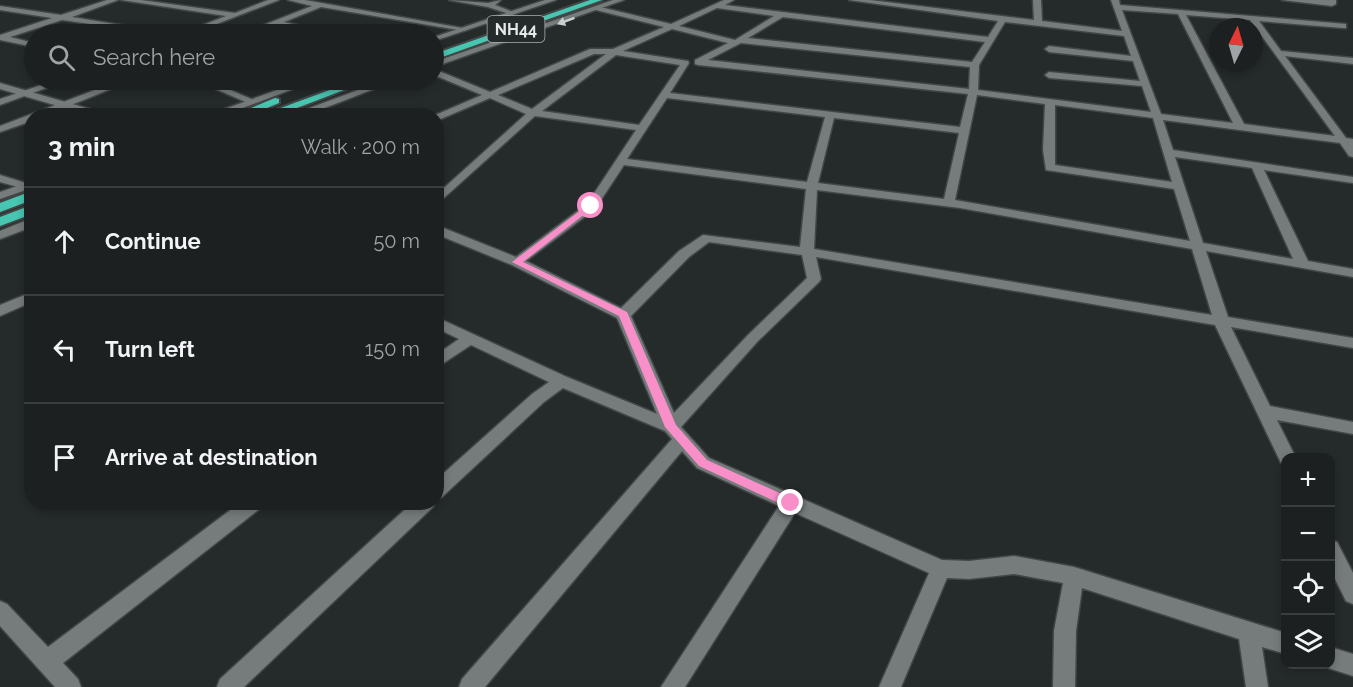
<!DOCTYPE html>
<meta charset="utf-8">
<style>
body{margin:0;font-family:Raleway,sans-serif;background:#292d2d;color:#f1f3f6}
.controls{position:absolute;right:18px;bottom:18px;display:grid;overflow:hidden;border-radius:12px;box-shadow:0 3px 9px #0003}
.controls button{width:54px;height:54px;display:grid;place-items:center;padding:0;border:0;border-bottom:2px solid #3a3e3e;background:#1c2020;color:#f1f3f6;font:30px sans-serif}
.compass{position:absolute;left:1209px;top:18px;width:54px;height:54px;border-radius:50%;background:#1c2020;box-shadow:0 3px 9px #0003;rotate:5deg}
.stop{position:absolute;width:18px;height:18px;margin:-14px;border:4px solid #f98fc8;border-radius:50%;background:#fff}
.stop.end{background:#f98fc8;border-color:#fff;box-shadow:0 2px 6px #0008}
.list{margin:0;padding:0;list-style:none}
h2{display:flex;justify-content:space-between;align-items:center;height:78px;margin:0;padding:0 24px;font-size:26px}
h2 small{font-size:20px;font-weight:400;color:#a0a3a5}
.list li{display:grid;grid-template-columns:39px 1fr auto;gap:18px;align-items:center;box-sizing:border-box;height:108px;padding:0 24px;border-top:2px solid #3a3e3e}
.list b{display:block;font-size:22px;white-space:nowrap}
.list em{font-size:20px;font-style:normal;color:#a0a3a5}
.icon{flex:none;width:33px;height:33px;fill:none;stroke:currentColor;stroke-width:2;stroke-linecap:round;stroke-linejoin:round}
.map{position:relative;flex:none;width:1353px;height:687px;overflow:hidden}
.search{position:absolute;background:#1c2020;box-shadow:0 3px 9px #0003;left:24px;top:24px;width:420px;height:66px;display:flex;align-items:center;gap:15px;box-sizing:border-box;padding:0 21px;border-radius:33px;color:#a0a3a5;font-size:22px}
.panel{position:absolute;background:#1c2020;box-shadow:0 3px 9px #0003;left:24px;top:108px;width:420px;height:402px;border-radius:24px}
.map>svg:first-child{display:block}
.lines{fill:none;stroke-linecap:round;stroke-linejoin:round}
.minor-casing{stroke:#434647;stroke-width:3}
.tertiary-casing{stroke:#434647;stroke-width:3}
.trunk-casing{stroke:#434647;stroke-width:4}
.minor{fill:#767c7c;fill-rule:evenodd}
.tertiary{fill:#767c7c;fill-rule:evenodd}
.trunk{fill:#47c6b2;fill-rule:evenodd}
.oneway{fill:#cacece}
.route{fill:#f98fc8}
.labels{text-anchor:middle;dominant-baseline:central;stroke-width:4.5;stroke-linejoin:round;paint-order:stroke}
.shield{fill:#252a2b;stroke:#acb0b0;stroke-width:1.5}
.shield-label{font-size:16px;font-weight:bold;fill:#e6e9e9}
</style>
<div class="map">
<svg width="1353" height="687" viewBox="0 0 1353 687">
<rect width="100%" height="100%" fill="#252a2b"/>
<g class="lines">
<g class="minor-casing">
<path id="minor" d="M 107,0 L 118,0 L 72,17 L 176,34 L 160,34 L 62,20 L 10,37 L 34,43 L 34,47 L 0,40 L 0,35 L 52,18 L 0,10 L 0,6 L 61,15 Z
M 121,0 L 141,0 L 235,13 L 268,0 L 279,0 L 209,27 L 234,32 L 235,34 L 201,30 L 190,34 L 180,34 L 226,16 Z
M 288,0 L 305,0 L 468,29 L 464,31 L 321,7 L 284,22 L 327,32 L 328,34 C 311,34 296,26 279,25 C 267,24 254,34 241,34 L 312,6 Z
M 449,0 L 488,3 L 501,0 L 495,5 L 516,13 L 512,15 L 488,7 Z
M 724,0 L 734,0 L 725,5 L 988,37 L 998,21 L 849,0 L 870,0 L 1034,20 L 1033,0 L 1041,0 L 1042,21 L 1122,31 L 1111,0 L 1119,0 L 1120,5 L 1346,24 L 1346,28 L 1343,28 L 1259,21 L 1281,51 L 1353,58 L 1353,64 L 1285,56 L 1346,138 L 1353,139 L 1353,157 L 1349,156 L 1340,143 L 1163,120 L 1173,150 L 1353,177 L 1353,183 L 1264,170 L 1308,261 L 1353,269 L 1353,277 L 1206,251 L 1228,317 L 1353,338 L 1353,348 L 1231,327 L 1270,406 L 1353,422 L 1353,434 L 1277,420 L 1296,458 L 1286,458 L 1286,464 L 1281,463 L 1215,325 L 816,257 L 821,279 L 819,282 L 758,341 L 681,427 L 709,458 L 942,560 L 969,561 L 1014,556 L 1074,567 L 1286,633 L 1286,654 L 1262,647 L 1268,687 L 1246,687 L 1239,639 L 1082,588 L 1076,631 L 1075,687 L 1053,687 L 1054,631 L 1063,583 L 1014,574 L 969,579 L 947,578 L 901,687 L 879,687 L 929,573 L 795,513 L 685,687 L 661,687 L 779,506 L 697,468 L 682,451 L 485,687 L 459,687 L 462,679 L 672,439 L 665,431 L 563,388 L 544,402 L 442,497 L 436,499 L 436,480 L 532,394 L 549,382 L 471,345 L 436,368 L 436,355 L 459,339 L 436,328 L 436,317 L 567,377 L 657,414 L 617,318 L 512,265 L 436,234 L 436,225 L 516,257 L 587,204 L 636,130 L 535,116 L 436,205 L 436,195 L 526,114 L 490,98 L 436,121 L 436,116 L 433,116 L 482,95 L 434,75 L 434,69 L 490,92 L 590,49 L 613,49 L 664,27 L 596,10 L 596,6 L 671,24 ZM 717,8 L 774,16 L 735,40 L 679,26 ZM 1122,10 L 1178,14 L 1233,123 L 1161,114 ZM 1186,15 L 1250,20 L 1335,136 L 1244,124 ZM 783,17 L 985,42 L 972,62 L 748,38 ZM 1005,22 L 1124,36 L 1131,56 L 1049,46 L 1045,49 L 1049,52 L 1133,61 L 1140,81 L 1049,72 L 1045,75 L 1049,78 L 1142,86 L 1151,112 L 978,90 L 979,65 ZM 672,29 L 728,43 L 695,60 L 695,64 L 698,65 L 968,94 L 960,127 L 670,93 L 689,63 L 688,61 L 623,51 ZM 741,43 L 970,67 L 969,89 L 708,60 ZM 594,54 L 606,54 L 532,109 L 498,95 ZM 616,55 L 680,65 L 639,125 L 542,111 ZM 977,95 L 1045,104 L 1043,150 L 1046,170 L 1174,189 L 1190,241 L 955,200 ZM 667,98 L 825,117 L 807,182 L 627,159 ZM 1055,105 L 1153,118 L 1172,182 L 1055,165 ZM 834,118 L 959,133 L 944,199 L 818,183 ZM 1175,157 L 1252,168 L 1293,259 L 1203,243 ZM 624,165 L 806,189 L 800,247 L 703,235 L 679,251 L 621,308 L 526,261 L 595,209 ZM 817,190 L 960,208 L 1192,249 L 1212,315 L 814,249 ZM 709,242 L 802,255 L 807,278 L 748,335 L 674,413 L 631,316 L 689,257 Z
M 1282,0 L 1336,0 L 1336,4 L 1332,6 Z
M 56,80 L 68,80 L 0,105 L 0,99 Z
M 121,80 L 133,80 L 44,116 L 32,116 L 32,121 L 0,132 L 0,126 Z
M 195,80 L 207,80 L 256,101 L 248,103 Z
M 0,175 L 29,184 L 31,186 L 25,189 L 0,182 Z
M 32,292 L 32,302 L 0,316 L 0,305 Z
M 241,502 L 264,502 L 262,507 L 63,663 L 78,679 L 81,687 L 55,687 L 0,626 L 0,601 L 7,604 L 48,647 Z
M 413,502 L 435,502 L 433,507 L 244,687 L 217,687 L 220,679 Z
M 1330,540 L 1337,542 L 1353,573 L 1353,604 L 1346,601 L 1330,569 Z
M 1330,647 L 1353,654 L 1353,676 L 1322,666 L 1330,664 Z"/>
</g>
<g class="tertiary-casing">
<path id="tertiary" d="M 545,0 L 556,0 L 434,41 L 434,37 Z
M 613,0 L 624,0 L 434,67 L 434,62 Z
M 305,80 L 317,80 L 221,116 L 205,116 Z
M 385,80 L 397,80 L 304,116 L 288,116 Z
M 0,83 L 107,114 L 109,116 L 92,116 L 0,89 Z
M 32,181 L 32,188 L 0,199 L 0,192 Z
M 32,218 L 32,227 L 0,239 L 0,231 Z"/>
</g>
<g class="trunk-casing">
<path id="trunk" d="M 590,0 L 602,0 L 434,60 L 434,54 Z
M 357,80 L 370,80 L 276,116 L 259,116 Z
M 275,98 L 279,99 L 279,103 L 248,116 L 232,116 Z
M 32,191 L 32,200 L 0,212 L 0,203 Z
M 32,205 L 32,214 L 0,226 L 0,217 Z"/>
</g>
<use href="#minor" class="minor"/>
<use href="#tertiary" class="tertiary"/>
<use href="#trunk" class="trunk"/>
</g>
<defs><path id="oneway-solid" d="M-6-.8H1V-3.2L6.5 0L1 3.2V.8H-6Z" transform="scale(1.5)"/></defs>
<use class="oneway" href="#oneway-solid" transform="translate(566 21) rotate(160)"/>
<path class="route" d="M 589,204 L 595,206 L 523,262 L 627,312 L 676,425 L 707,460 L 795,500 L 795,507 L 787,507 L 699,466 L 665,427 L 619,316 L 512,262 Z"/>
<g class="labels">
<rect class="shield" x="487.5" y="16" width="57" height="26" rx="4.5"/>
<g class="shield-label">
<text x="516" y="29">NH44</text>
</g>
</g>
</svg>
<div class="controls">
<button>+</button>
<button>−</button>
<button><svg class="icon" aria-label="locate" viewBox="0 0 24 24"><circle cx="12" cy="12" r="6"/><path d="M12 2v4M12 18v4M2 12h4M18 12h4"/></svg></button>
<button><svg class="icon" aria-label="layers" viewBox="0 0 24 24"><path d="M12 4l9 5-9 5-9-5zM3 14l9 5 9-5"/></svg></button>
</div>
<svg class="compass" viewBox="-18 -18 36 36"><path d="M0-13l5 13h-10z" fill="#e53935"/><path d="M0 13l5-13h-10z" fill="#a0a3a5"/></svg>
<div class="stop" style="left:591px;top:206px"></div>
<div class="stop end" style="left:791px;top:503px"></div>
<div class="search"><svg class="icon" aria-label="search" viewBox="0 0 24 24"><circle cx="10" cy="10" r="6"/><path d="M15 15l6 6"/></svg>Search here</div>
<section class="panel">
<h2>3 min<small>Walk · 200 m</small></h2>
<ul class="list">
<li><svg class="icon" aria-label="ahead" viewBox="0 0 24 24"><path d="M12 20V5M6 11l6-6 6 6"/></svg><div><b>Continue</b></div><em>50 m</em></li>
<li><svg class="icon" aria-label="left" viewBox="0 0 24 24"><path d="M17 20v-9H6M10 6l-5 5 5 5"/></svg><div><b>Turn left</b></div><em>150 m</em></li>
<li><svg class="icon" aria-label="arrive" viewBox="0 0 24 24"><path d="M6 21V4h12l-3 4 3 4H6"/></svg><div><b>Arrive at destination</b></div></li>
</ul>
</section>
</div>
